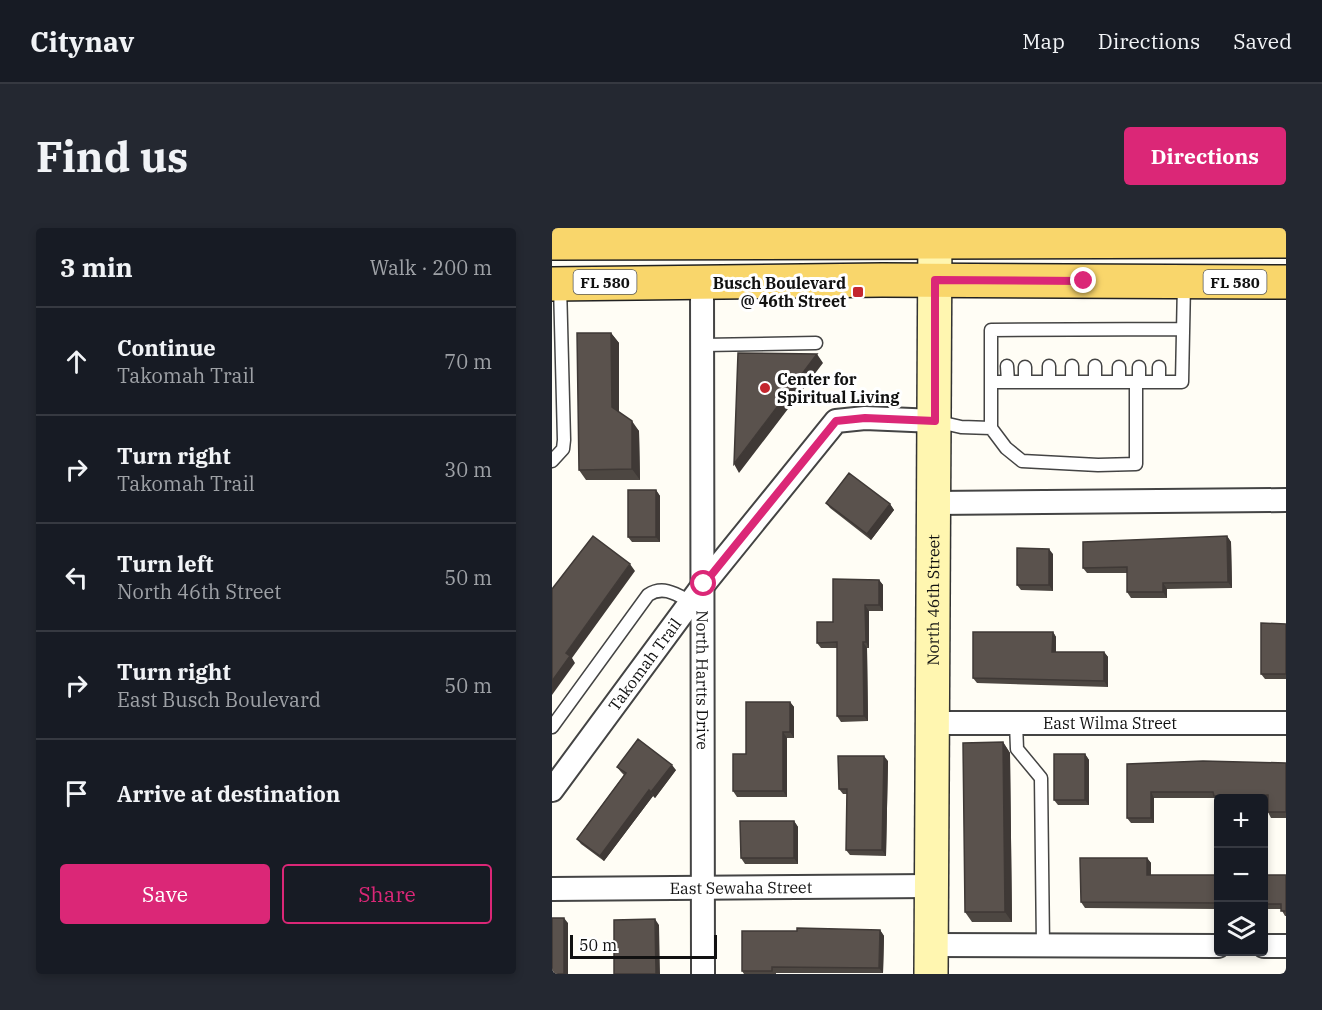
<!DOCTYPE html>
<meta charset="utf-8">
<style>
body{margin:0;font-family:"IBM Plex Serif",serif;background:#242831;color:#f1f3f6}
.controls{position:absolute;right:18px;bottom:18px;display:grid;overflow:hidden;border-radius:6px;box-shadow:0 3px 9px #0003}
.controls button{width:54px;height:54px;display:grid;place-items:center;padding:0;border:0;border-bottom:2px solid #363941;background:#171b24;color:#f1f3f6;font:30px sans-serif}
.scale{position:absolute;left:18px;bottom:15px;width:147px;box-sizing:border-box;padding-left:6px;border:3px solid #111;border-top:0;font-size:16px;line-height:21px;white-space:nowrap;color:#111;-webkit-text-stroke:4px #fff;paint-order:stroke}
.stop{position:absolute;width:18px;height:18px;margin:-14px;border:4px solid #db2777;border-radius:50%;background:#fff}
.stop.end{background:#db2777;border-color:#fff;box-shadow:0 2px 6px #0008}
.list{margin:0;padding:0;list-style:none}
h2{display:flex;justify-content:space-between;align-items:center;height:78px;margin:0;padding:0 24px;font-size:26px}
h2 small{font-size:20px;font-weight:400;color:#9ea1a6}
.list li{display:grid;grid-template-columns:39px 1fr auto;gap:18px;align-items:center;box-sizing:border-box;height:108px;padding:0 24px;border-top:2px solid #363941}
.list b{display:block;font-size:22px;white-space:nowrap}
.list p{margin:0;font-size:20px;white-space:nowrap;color:#9ea1a6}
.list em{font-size:20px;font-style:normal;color:#9ea1a6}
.actions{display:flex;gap:12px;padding:18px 24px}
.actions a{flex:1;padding:14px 0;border:2px solid #db2777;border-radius:6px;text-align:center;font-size:21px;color:#db2777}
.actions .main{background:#db2777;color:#fff}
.icon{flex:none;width:33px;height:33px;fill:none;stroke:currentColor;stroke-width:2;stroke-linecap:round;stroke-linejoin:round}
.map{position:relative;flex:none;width:734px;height:746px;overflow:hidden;border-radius:6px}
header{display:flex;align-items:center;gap:36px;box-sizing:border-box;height:84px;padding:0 30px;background:#171b24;border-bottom:2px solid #363941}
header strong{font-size:28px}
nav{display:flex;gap:33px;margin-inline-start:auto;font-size:21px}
.intro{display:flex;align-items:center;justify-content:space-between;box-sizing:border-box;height:144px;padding:0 36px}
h1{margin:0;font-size:42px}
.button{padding:15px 27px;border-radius:6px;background:#db2777;color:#fff;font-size:21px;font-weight:700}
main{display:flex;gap:36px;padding:0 36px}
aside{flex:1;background:#171b24;border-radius:6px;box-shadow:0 3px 9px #0003}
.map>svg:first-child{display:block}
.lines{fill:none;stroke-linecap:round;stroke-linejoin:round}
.lane-casing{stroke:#444;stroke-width:15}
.street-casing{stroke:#444;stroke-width:26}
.secondary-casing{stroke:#333;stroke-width:36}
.primary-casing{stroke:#222;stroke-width:36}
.lane{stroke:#fff;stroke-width:12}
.street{stroke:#fff;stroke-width:22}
.secondary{stroke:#fff6b0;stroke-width:33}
.primary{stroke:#f9d66b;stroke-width:33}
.wall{fill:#4d4742}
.shaded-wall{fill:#3f3936}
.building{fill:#5a524d;stroke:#3f3936;stroke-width:1.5}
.route{stroke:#db2777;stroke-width:8}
.poi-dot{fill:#c4262e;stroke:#fff;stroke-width:2}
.labels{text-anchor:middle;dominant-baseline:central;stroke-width:6;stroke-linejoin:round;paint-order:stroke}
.shield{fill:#fff;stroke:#585858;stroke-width:1.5}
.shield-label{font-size:15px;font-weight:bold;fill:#111}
.poi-label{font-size:16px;font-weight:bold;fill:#111;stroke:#fff;text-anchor:end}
.street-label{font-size:16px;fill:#111;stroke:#fff}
</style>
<header>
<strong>Citynav</strong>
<nav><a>Map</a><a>Directions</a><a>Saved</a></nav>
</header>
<div class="intro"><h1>Find us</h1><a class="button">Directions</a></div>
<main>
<aside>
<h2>3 min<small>Walk · 200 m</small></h2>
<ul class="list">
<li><svg class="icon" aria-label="ahead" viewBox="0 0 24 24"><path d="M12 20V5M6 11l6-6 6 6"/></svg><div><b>Continue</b><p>Takomah Trail</p></div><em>70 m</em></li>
<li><svg class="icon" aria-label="right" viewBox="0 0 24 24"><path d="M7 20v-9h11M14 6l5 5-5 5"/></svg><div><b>Turn right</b><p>Takomah Trail</p></div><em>30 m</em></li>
<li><svg class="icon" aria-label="left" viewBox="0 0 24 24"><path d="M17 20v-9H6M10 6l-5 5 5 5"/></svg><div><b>Turn left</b><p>North 46th Street</p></div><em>50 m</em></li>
<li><svg class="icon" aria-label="right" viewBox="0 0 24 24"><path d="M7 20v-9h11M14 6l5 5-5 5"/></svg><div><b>Turn right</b><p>East Busch Boulevard</p></div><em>50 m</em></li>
<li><svg class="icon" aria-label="arrive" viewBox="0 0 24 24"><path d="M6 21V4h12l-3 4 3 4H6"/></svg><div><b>Arrive at destination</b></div></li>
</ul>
<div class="actions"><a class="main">Save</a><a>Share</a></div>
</aside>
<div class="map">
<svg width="734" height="746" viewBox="0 0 734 746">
<rect width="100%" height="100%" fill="#fffdf5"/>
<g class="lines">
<g class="lane-casing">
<path id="lane" d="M 631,101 L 439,102 L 439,154 L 630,154 L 632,55
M 151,117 L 264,115
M 455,138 L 456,154
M 497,138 L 497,154
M 520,138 L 520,154
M 543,138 L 543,154
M 473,139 L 473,154
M 567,139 L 567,154
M 587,139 L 587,154
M 607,139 L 607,154
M 383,193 L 409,199 L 439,200 L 439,154
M 439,200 L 454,220 L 470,233 L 546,237 L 584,236 L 584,154
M 0,233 L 11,221 L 12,212 L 8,57
M 464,495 L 465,521 L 489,550 L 491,718
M 0,499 L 96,367 C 111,357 124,366 139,374"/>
</g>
<g class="street-casing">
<g id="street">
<path id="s1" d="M 150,52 L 151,746"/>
<path d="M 383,275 L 734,272"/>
<path id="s2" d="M 382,495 L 734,495"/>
<path id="s3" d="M 0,562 L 152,356 L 284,193 L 313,190 L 383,193"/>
<path id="s4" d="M 0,661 L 379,658"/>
<path d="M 379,717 L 666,718"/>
<path d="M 712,718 L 734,718"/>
</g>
</g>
<g class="secondary-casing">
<g id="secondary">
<path id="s5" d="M 379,746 L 383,0"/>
</g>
</g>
<g class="primary-casing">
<path id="primary" d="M 0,15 L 734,13
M 0,56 L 330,52 L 734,54"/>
</g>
<use href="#lane" class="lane"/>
<use href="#street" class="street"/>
<use href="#secondary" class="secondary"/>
<use href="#primary" class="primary"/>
</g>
<path class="wall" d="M 59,105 L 67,115 L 67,184 L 87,203 L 88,252 L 34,252 L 27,242 Z
M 104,262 L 108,268 L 108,314 L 80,314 L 76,309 Z
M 274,275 L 338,276 L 342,282 L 319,312 L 278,280 Z
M 675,308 L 679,314 L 680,360 L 615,361 L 615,370 L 579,370 L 575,364 L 575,345 L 535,345 L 531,340 Z
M 501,326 L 501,363 L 469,362 L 465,357 Z
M 327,352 L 331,357 L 331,383 L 317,383 L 317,420 L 315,420 L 316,493 L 289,494 L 285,488 L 285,420 L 269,420 L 265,415 L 281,394 Z
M 734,396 L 734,451 L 713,451 L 709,446 Z
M 501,404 L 504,409 L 504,424 L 552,424 L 556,429 L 556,459 L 425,455 L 421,450 Z
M 238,474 L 242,479 L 242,510 L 235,510 L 235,569 L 185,569 L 181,563 L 194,526 Z
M 451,514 L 458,525 L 460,694 L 420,694 L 413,684 Z
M 533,526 L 537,532 L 537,577 L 506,577 L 502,572 Z
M 336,533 L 334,628 L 298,627 L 294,622 L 295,566 L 291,566 L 287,561 Z
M 734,535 L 734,590 L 719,590 L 716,584 L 716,573 L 711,573 L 711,570 L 666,570 L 666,574 L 665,574 L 663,570 L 602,570 L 602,595 L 579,595 L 575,590 L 575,536 Z
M 65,539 L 124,542 L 103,570 L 101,568 L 52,633 L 29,616 L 25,611 L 72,547 L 69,544 Z
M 242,593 L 246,599 L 246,636 L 193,636 L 189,630 Z
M 595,630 L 599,635 L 599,647 L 666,647 L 666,681 L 533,680 L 529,674 Z
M 711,647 L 734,647 L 734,688 L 733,688 L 729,681 L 711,681 Z
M 328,702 L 332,708 L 331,745 L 224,745 L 224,746 L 192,746 L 190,743 L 245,703 Z"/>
<path class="shaded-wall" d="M 59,105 L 67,115 L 67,190 L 60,179 Z
M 265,126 L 271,135 L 187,245 L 182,236 Z
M 80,193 L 87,203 L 88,252 L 80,241 Z
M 104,262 L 108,268 L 108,314 L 104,309 Z
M 338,276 L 342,282 L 319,312 L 315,306 Z
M 675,308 L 679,314 L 680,360 L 676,354 Z
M 497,321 L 501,326 L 501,363 L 497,357 Z
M 78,336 L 83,343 L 20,430 L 23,435 L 0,467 L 0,453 L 14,425 Z
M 327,352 L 331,357 L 331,383 L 327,377 Z
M 611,355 L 615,361 L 615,370 L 611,364 Z
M 313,377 L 317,383 L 317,420 L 314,414 Z
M 501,404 L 504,409 L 504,430 L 500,424 Z
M 311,414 L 315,420 L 316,493 L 312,488 Z
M 552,424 L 556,429 L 556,459 L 552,453 Z
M 238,474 L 242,479 L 242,510 L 238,504 Z
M 231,504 L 235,510 L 235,569 L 231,563 Z
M 451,514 L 458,525 L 460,694 L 453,684 Z
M 533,526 L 537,532 L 537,577 L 533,572 Z
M 332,528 L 336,533 L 334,628 L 330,622 Z
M 120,537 L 124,542 L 103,570 L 99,564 Z
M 97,562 L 101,568 L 52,633 L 48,628 Z
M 599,564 L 602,570 L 602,595 L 599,590 Z
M 242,593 L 246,599 L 246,636 L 242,630 Z
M 595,630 L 599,635 L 599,653 L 595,647 Z
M 12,690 L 16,695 L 16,746 L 12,746 Z
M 103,691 L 107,697 L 108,746 L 104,746 Z
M 328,702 L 332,708 L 331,745 L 327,740 Z"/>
<path class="building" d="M 25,105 L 59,105 L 60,179 L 80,193 L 80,241 L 27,242 Z
M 186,125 L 265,126 L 182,236 Z
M 297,245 L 338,276 L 315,306 L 274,275 Z
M 76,262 L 104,262 L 104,309 L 76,309 Z
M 41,308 L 78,336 L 14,425 L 18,428 L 0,453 L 0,361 Z
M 675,308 L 676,354 L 611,355 L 611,364 L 575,364 L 575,339 L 531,340 L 531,314 Z
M 465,320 L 497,321 L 497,357 L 465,357 Z
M 281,351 L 327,352 L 327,377 L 313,377 L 314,414 L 311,414 L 312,488 L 285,488 L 285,414 L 265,415 L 265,394 L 281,394 Z
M 709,395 L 734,396 L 734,446 L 709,446 Z
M 421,404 L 501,404 L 500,424 L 552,424 L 552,453 L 421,450 Z
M 194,474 L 238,474 L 238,504 L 231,504 L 231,563 L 181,563 L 181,526 L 194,526 Z
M 86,511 L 120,537 L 99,564 L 97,562 L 48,628 L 25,611 L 74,545 L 65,539 Z
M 451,514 L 453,684 L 413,684 L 411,515 Z
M 502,526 L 533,526 L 533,572 L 502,572 Z
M 286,528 L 332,528 L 330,622 L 294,622 L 295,561 L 287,561 Z
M 651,533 L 734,535 L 734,584 L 716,584 L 716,567 L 662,568 L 661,564 L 599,564 L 599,590 L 575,590 L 575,536 Z
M 188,593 L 242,593 L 242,630 L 189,630 Z
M 528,630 L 595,630 L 595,647 L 666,647 L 666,675 L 529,674 Z
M 711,647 L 734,647 L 734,683 L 729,683 L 729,676 L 711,676 Z
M 0,690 L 12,690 L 12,746 L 0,746 Z
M 103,691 L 104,746 L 62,746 L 62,692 Z
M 245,700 L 328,702 L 327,740 L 220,739 L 220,743 L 190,743 L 190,703 L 245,703 Z"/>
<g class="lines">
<path class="route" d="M 152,356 L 284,193 L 313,190 L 383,193 L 383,52 L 532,53"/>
</g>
<g class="poi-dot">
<rect x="300" y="58" width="12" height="12" rx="3"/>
<circle cx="213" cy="160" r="6"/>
</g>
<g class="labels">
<g class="shield">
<rect x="21.5" y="42" width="63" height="24" rx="4.5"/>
<rect x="651.5" y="42" width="63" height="24" rx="4.5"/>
</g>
<g class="shield-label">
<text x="53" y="54">FL 580</text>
<text x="683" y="54">FL 580</text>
</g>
<g class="poi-label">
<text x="294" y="55">Busch Boulevard<tspan x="294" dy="18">@ 46th Street</tspan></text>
<text x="225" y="151" text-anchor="start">Center for<tspan x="225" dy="18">Spiritual Living</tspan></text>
</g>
<g class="street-label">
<text stroke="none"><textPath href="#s5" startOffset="374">North 46th Street</textPath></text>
<text stroke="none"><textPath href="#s3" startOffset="156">Takomah Trail</textPath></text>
<text stroke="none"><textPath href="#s1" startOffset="400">North Hartts Drive</textPath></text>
<text stroke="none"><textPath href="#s2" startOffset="176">East Wilma Street</textPath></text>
<text stroke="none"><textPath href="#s4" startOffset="189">East Sewaha Street</textPath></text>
</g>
</g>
</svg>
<div class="controls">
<button>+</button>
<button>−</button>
<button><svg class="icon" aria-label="layers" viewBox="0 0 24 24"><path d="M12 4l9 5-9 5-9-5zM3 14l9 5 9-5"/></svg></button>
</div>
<div class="scale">50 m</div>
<div class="stop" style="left:152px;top:356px"></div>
<div class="stop end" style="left:532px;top:53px"></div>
</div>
</main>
